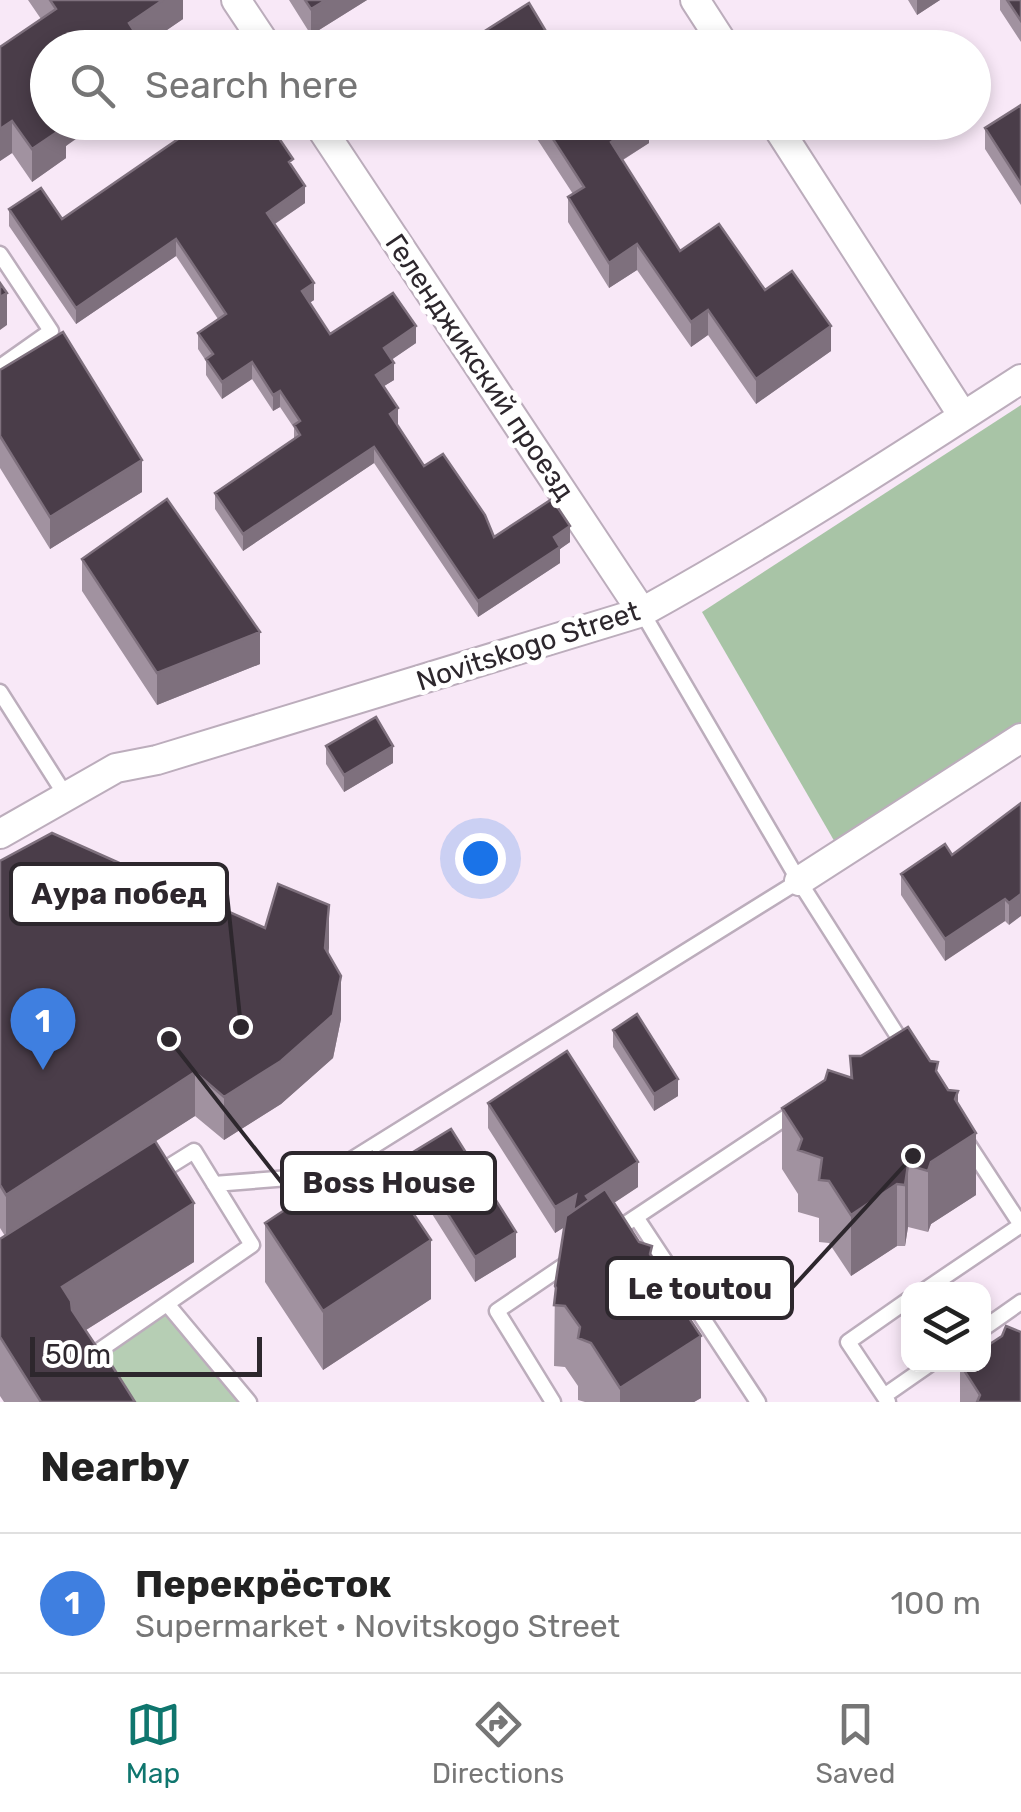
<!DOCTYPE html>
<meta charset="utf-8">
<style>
body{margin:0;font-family:Rubik,sans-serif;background:#f6f6f6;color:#222}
.controls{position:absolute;right:30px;bottom:30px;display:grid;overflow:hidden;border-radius:20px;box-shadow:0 5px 15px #0003}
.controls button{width:90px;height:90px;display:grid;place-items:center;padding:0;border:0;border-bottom:2px solid #e0e0e0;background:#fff;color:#222;font:50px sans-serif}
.scale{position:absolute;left:30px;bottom:25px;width:232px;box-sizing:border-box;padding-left:10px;border:5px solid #2d272d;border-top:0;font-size:28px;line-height:35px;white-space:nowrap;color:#2d272d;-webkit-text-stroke:8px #fff;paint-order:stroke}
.you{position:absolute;left:480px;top:858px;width:35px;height:35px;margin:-25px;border:8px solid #fff;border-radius:50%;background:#1a73e8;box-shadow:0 0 0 15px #1a73e833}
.badge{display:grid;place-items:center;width:65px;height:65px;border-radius:50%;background:#0f766e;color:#fff;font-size:32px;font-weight:700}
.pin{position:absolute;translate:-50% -82px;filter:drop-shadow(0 2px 5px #0008)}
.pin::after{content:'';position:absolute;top:52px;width:35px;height:30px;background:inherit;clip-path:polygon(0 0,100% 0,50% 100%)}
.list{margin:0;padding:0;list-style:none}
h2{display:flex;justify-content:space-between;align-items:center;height:130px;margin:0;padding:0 40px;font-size:42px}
h2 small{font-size:32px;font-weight:400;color:#767676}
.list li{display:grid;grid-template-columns:65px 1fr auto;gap:30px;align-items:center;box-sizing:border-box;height:140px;padding:0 40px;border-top:2px solid #e0e0e0}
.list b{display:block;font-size:38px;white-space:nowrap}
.list p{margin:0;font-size:32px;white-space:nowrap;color:#767676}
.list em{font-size:32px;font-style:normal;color:#767676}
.icon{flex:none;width:55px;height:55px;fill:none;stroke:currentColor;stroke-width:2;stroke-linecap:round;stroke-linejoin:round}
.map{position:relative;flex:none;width:1021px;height:1402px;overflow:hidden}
.search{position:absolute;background:#fff;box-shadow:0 5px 15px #0003;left:30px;right:30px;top:30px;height:110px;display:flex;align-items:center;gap:25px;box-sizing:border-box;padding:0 35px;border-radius:55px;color:#767676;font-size:38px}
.sheet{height:270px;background:#fff}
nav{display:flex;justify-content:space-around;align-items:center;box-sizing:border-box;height:140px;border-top:2px solid #e0e0e0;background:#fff;font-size:28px;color:#767676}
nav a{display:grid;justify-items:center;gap:5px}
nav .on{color:#0f766e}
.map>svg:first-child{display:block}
.green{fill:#b6ceb4}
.forest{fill:#a8c4a6}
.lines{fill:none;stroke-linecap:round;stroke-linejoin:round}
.lane-casing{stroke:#bcadbc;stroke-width:19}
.street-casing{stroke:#bcadbc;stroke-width:32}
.lane{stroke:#fff;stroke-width:14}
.street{stroke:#fff;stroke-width:28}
.wall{fill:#a192a0}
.shaded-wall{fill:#7e707d}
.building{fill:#4a3d49;stroke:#7e707d;stroke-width:2.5}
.labels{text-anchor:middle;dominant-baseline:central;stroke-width:10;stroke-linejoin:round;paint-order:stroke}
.street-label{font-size:28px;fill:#2d272d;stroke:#fff}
.leader{fill:none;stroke:#2d272d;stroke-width:4}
.callout-dot{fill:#2d272d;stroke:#fff;stroke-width:4}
.callout{fill:#fff;stroke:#2d272d;stroke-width:4}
.callout-label{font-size:30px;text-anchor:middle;font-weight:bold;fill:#2d272d}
</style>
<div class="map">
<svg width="1021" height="1402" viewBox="0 0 1021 1402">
<rect width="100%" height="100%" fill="#f8e8f7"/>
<path class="green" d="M 166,1309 L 244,1402 L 111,1402 L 86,1364 Z"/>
<path class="forest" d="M 1021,405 L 1021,724 L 836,844 L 702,612 Z"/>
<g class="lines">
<g class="lane-casing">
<path id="lane" d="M 0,254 L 51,331 L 0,367
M 0,692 L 66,796
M 799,881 L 906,1049
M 966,1141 L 1021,1225
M 214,1184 L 327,1175 L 799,881 L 642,612
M 636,1217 L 794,1112
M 612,1233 L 636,1217 L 758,1402
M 925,1290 L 1021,1225
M 168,1305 L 249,1402
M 984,1328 L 1021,1302
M 84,1361 L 252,1245 L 194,1151 L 157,1174
M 884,1396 L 930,1364
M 553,1402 L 497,1311 L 569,1262
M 888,1402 L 848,1342 L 908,1300"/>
</g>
<g class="street-casing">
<path id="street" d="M 236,0 L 268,48
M 695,0 L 726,48
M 317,122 L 642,612
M 774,122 L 963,416
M 0,834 L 116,768 L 157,760 L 642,612 C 772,540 896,460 1021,379
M 799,881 L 1021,738"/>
</g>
<use href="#lane" class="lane"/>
<use href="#street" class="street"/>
</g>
<path class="wall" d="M 28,0 L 183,0 L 183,19 L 144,45 L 66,146 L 66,158 L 32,182 L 12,153 L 0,161 L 0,47 L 41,19 Z
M 289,0 L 367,0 L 311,35 Z
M 908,0 L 940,0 L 917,15 Z
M 1000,0 L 1021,0 L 1021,42 L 1000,10 Z
M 1021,105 L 1021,205 L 985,149 L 985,128 Z
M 183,122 L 268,122 L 293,168 L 305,203 L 275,224 L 314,300 L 309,303 L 330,334 L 416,343 L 392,359 L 394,380 L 384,386 L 398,425 L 397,426 L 424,466 L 494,537 L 570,542 L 560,549 L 560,563 L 478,617 L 374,463 L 243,551 L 215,509 L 215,493 L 294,440 L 294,428 L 280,407 L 273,411 L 252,379 L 222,399 L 206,375 L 206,361 L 198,349 L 198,333 L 218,319 L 176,256 L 76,324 L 9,226 L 9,209 L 62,219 L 189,132 Z
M 526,122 L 649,122 L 649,143 L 623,160 L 680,251 L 765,290 L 831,351 L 756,404 L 708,335 L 691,347 L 637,270 L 609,288 L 568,222 L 568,197 L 573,194 Z
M 0,370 L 142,492 L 50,549 L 0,468 Z
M 82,559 L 260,664 L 157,705 L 82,591 Z
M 326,746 L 393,763 L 344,792 L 326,764 Z
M 1021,803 L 1009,925 L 1005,921 L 945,961 L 901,895 L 901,874 L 952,855 Z
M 0,861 L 265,928 L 329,954 L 341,1019 L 333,1058 L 281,1104 L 224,1140 L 195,1116 L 155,1141 L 194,1262 L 86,1330 L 135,1402 L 4,1402 L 0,1396 L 0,1239 L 5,1236 L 0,1228 Z
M 613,1030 L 678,1096 L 654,1111 L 613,1047 Z
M 850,1056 L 938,1073 L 958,1104 L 976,1195 L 931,1224 L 928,1232 L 908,1227 L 905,1246 L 897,1246 L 851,1276 L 829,1243 L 819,1242 L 819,1218 L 798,1212 L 798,1194 L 782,1169 L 782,1108 L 825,1080 L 850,1078 Z
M 488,1103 L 638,1187 L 614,1203 L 639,1242 L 652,1258 L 672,1293 L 701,1398 L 694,1402 L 585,1402 L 578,1400 L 578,1386 L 565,1367 L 554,1366 L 555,1286 L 564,1227 L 555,1233 L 488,1128 Z
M 410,1154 L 516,1257 L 475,1282 L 410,1179 Z
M 265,1223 L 431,1299 L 323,1370 L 265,1282 Z
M 960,1364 L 1021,1402 L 960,1402 Z"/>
<path class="shaded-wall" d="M 163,0 L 183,0 L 183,19 L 141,48 L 129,23 Z
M 326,0 L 367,0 L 311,35 L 311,9 Z
M 917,0 L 940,0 L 917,15 Z
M 12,121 L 12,153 L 0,161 L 0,129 Z
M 60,122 L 100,122 L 66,146 L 66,158 L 32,182 L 32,149 Z
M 641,122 L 649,122 L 649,143 L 611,167 L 611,142 Z
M 305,186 L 305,203 L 267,229 L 267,213 Z
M 176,239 L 176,256 L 76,324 L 76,308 Z
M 637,244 L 637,270 L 609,288 L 609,263 Z
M 314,283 L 314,300 L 302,308 L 302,291 Z
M 7,293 L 7,325 L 0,330 L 0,297 Z
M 708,310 L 708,335 L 691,347 L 691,322 Z
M 416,326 L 416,343 L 384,365 L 384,348 Z
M 831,326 L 831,351 L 756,404 L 756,379 Z
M 252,362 L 252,379 L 222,399 L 222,382 Z
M 394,363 L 394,380 L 376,391 L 376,375 Z
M 280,391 L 280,407 L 273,411 L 273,395 Z
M 398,408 L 398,425 L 390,431 L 390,414 Z
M 374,447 L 374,463 L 243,551 L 243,534 Z
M 142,460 L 142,492 L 50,549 L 50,517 Z
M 570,526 L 570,542 L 560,549 L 560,563 L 478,617 L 478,601 L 554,537 Z
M 260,632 L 260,664 L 157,705 L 157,673 Z
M 393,746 L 393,763 L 344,792 L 344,775 Z
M 1021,894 L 1021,916 L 1009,925 L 1009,903 Z
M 1005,899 L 1005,921 L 945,961 L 945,939 Z
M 329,905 L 329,948 L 325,992 L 325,948 Z
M 341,976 L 341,1019 L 333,1058 L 281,1104 L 224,1140 L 224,1097 Z
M 195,1072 L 195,1116 L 6,1238 L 6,1195 Z
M 678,1079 L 678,1096 L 654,1111 L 654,1094 Z
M 958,1091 L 958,1145 L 976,1133 L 976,1195 L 931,1224 L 928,1232 L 928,1171 Z
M 638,1162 L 638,1187 L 594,1216 L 586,1196 Z
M 908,1165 L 908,1227 L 905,1246 L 905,1185 Z
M 897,1184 L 897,1246 L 851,1276 L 851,1215 Z
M 576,1195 L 576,1220 L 555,1233 L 555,1207 Z
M 194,1203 L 194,1262 L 62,1345 L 62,1287 Z
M 516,1232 L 516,1257 L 475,1282 L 475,1257 Z
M 431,1240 L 431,1299 L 323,1370 L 323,1311 Z
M 701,1336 L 701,1398 L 694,1402 L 620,1402 L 620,1388 Z"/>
<path class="building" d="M 50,0 L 163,0 L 129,23 L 145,48 L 48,48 L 48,122 L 64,122 L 66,126 L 32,149 L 12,121 L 0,129 L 0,47 L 56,9 Z
M 305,0 L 326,0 L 311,9 Z
M 1007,0 L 1021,0 L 1021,21 Z
M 529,3 L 556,48 L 474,48 L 469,41 Z
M 1021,105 L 1021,184 L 985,128 Z
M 194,122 L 268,122 L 293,159 L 289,162 L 305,186 L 267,213 L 314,283 L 302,291 L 330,334 L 393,293 L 416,326 L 384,348 L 394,363 L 376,375 L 398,408 L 390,414 L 424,466 L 443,454 L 485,515 L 494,537 L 552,499 L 570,526 L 554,537 L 560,547 L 478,601 L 374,447 L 243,534 L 215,493 L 300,435 L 294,425 L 300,421 L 280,391 L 273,395 L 252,362 L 222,382 L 206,359 L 213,354 L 198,333 L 226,314 L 176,239 L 76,308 L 9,209 L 41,188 L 62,219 L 197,126 Z
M 542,122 L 641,122 L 611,142 L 680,251 L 719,224 L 765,290 L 792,271 L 831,326 L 756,379 L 708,310 L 691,322 L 637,244 L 609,263 L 568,197 L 584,187 Z
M 0,283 L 7,293 L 0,297 Z
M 63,332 L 142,460 L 50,517 L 0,436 L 0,370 Z
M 167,499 L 260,632 L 157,673 L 82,559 Z
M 376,717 L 393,746 L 344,775 L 326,746 Z
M 1021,803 L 1021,894 L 1009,903 L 1005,899 L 945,939 L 901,874 L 945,844 L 952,855 Z
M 52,833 L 265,928 L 278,884 L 329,905 L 325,948 L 341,976 L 333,1015 L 281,1061 L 224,1097 L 195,1072 L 6,1195 L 0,1185 L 0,861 Z
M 637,1014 L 678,1079 L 654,1094 L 613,1030 Z
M 908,1027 L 930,1061 L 938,1062 L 936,1071 L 948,1090 L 958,1091 L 955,1099 L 976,1133 L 931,1162 L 928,1171 L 908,1165 L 905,1185 L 897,1184 L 851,1215 L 829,1181 L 819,1180 L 822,1158 L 798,1150 L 802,1139 L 782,1108 L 825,1080 L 828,1070 L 852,1078 L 850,1056 L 861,1056 Z
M 567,1051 L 638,1162 L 586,1196 L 589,1200 L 573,1211 L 576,1195 L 555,1207 L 488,1103 Z
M 451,1129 L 516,1232 L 475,1257 L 410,1154 Z
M 155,1141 L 194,1203 L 62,1287 L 71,1301 L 72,1310 L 98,1349 L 104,1353 L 135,1402 L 41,1402 L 0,1337 L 0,1239 Z
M 372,1152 L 431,1240 L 323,1311 L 265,1223 Z
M 605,1189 L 639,1242 L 652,1246 L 650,1254 L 664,1276 L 672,1278 L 671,1291 L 701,1336 L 620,1388 L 591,1343 L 578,1338 L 580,1327 L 565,1306 L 554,1305 L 556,1288 L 555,1286 L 566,1216 Z
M 1006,1326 L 1021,1332 L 1021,1402 L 977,1402 L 980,1395 L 960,1364 L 984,1364 L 984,1348 L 1002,1336 Z"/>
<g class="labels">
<g class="street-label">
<text transform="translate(480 367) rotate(56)">Геленджикский проезд</text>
<text transform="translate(528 646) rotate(-18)">Novitskogo Street</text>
</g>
</g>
<path class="leader" d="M241 1027L227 894M169 1039L282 1183M913 1156L792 1288"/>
<g class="callout-dot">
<circle cx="241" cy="1027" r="10"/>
<circle cx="169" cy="1039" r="10"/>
<circle cx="913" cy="1156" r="10"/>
</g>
<g class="callout">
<rect x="11" y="864" width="216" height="60" rx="10"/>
<rect x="282" y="1153" width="213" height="60" rx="10"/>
<rect x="607" y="1258" width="185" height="60" rx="10"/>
</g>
<g class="callout-label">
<text x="119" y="904">Аура побед</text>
<text x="389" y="1193">Boss House</text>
<text x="700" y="1299">Le toutou</text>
</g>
</svg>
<div class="controls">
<button><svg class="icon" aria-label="layers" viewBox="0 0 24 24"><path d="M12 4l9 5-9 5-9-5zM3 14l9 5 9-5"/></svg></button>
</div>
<div class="scale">50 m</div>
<div class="you"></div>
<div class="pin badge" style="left:43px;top:1070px;background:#3f7fe0">1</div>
<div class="search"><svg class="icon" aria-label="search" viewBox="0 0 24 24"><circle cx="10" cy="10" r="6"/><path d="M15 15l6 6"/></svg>Search here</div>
</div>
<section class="sheet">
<h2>Nearby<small></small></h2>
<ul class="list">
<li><span class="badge" style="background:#3f7fe0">1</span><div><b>Перекрёсток</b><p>Supermarket · Novitskogo Street</p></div><em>100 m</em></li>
</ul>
</section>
<nav>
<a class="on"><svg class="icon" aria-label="map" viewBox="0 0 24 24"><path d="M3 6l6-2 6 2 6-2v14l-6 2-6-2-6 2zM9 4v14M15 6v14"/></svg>Map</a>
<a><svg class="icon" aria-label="directions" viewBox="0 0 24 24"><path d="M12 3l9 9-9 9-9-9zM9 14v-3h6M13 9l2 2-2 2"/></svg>Directions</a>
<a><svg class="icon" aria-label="saved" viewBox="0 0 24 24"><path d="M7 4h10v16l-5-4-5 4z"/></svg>Saved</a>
</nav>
